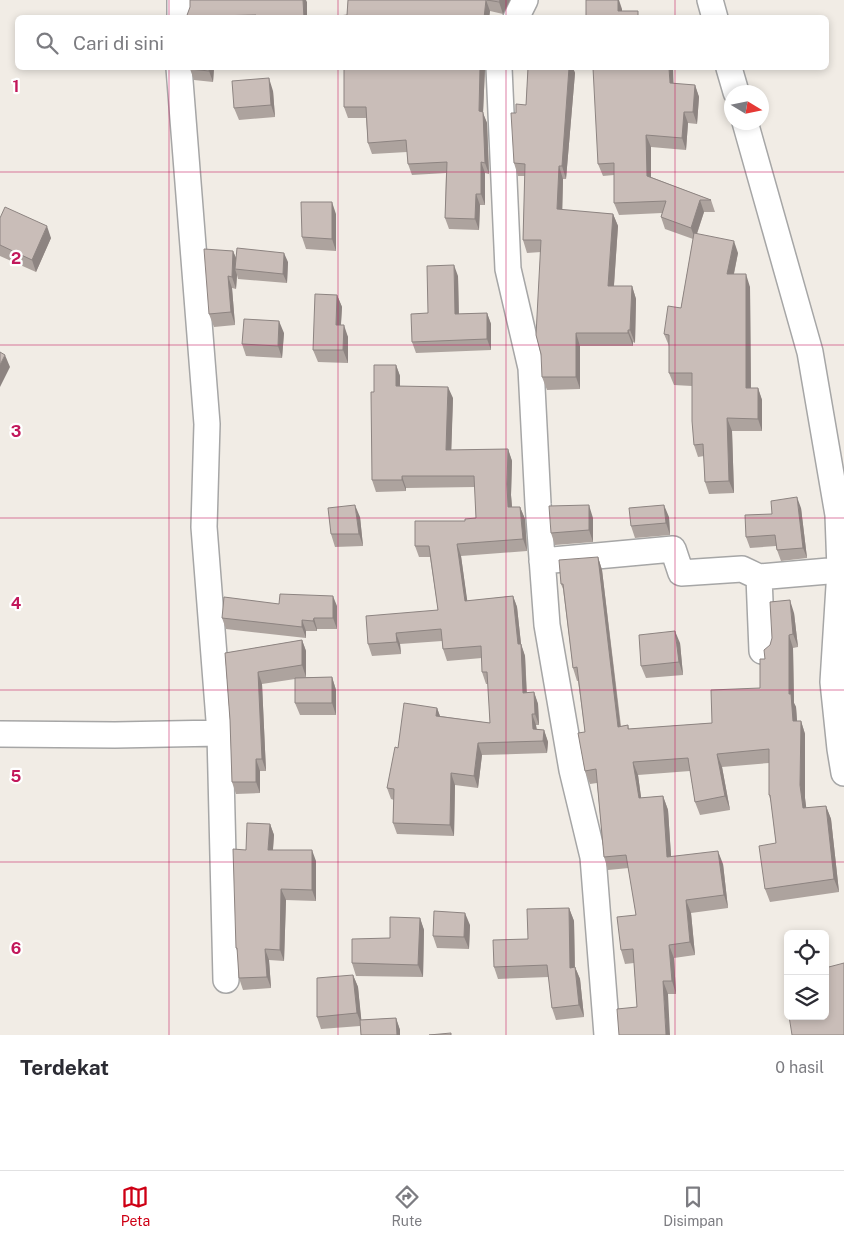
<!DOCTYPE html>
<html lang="id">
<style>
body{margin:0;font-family:"Public Sans",sans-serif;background:#f7f7f7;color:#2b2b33}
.controls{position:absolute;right:15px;bottom:15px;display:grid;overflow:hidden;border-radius:8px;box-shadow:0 2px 8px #0003}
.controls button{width:45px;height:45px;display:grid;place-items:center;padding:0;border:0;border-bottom:1px solid #e1e1e2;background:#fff;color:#2b2b33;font:25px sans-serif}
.compass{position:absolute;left:724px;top:85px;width:45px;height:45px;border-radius:50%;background:#fff;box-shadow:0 2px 8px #0003;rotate:100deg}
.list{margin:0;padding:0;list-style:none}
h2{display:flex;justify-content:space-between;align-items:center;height:65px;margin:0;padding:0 20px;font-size:21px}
h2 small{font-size:16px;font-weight:400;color:#7c7c81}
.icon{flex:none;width:28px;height:28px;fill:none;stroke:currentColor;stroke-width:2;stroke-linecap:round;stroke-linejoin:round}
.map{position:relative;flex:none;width:844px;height:1035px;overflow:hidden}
.search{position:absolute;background:#fff;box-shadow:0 2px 8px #0003;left:15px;right:15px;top:15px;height:55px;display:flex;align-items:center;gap:12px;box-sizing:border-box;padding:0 18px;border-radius:8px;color:#7c7c81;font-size:19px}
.sheet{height:135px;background:#fff}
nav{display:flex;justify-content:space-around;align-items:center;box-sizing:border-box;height:70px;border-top:1px solid #e1e1e2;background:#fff;font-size:14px;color:#7c7c81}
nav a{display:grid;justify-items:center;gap:2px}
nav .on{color:#ce0015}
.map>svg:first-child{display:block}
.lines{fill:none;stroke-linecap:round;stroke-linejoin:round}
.minor-casing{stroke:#a6a6a6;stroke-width:28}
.minor{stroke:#fff;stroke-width:25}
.wall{fill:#ada39e}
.shaded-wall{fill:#8d8481}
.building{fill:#c9bdb8;stroke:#8d8481}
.grid{fill:none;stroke:#c2185b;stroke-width:1;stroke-opacity:0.55}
.grid-label{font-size:16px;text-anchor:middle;font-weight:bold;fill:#c2185b;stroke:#fff;stroke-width:4.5;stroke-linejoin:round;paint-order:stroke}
</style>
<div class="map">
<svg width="844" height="1035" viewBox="0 0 844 1035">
<rect width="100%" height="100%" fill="#f1ece5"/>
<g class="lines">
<g class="minor-casing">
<path id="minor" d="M 710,0 L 715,18
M 180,18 L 180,0
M 516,18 L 525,0
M 499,68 L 508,269 L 531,368 L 538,504 L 547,625 L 572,770 L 593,857 L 607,1035
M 729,68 L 736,92
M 745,122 L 810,352 L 838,515 L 840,570 L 833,682 L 840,749 L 844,773
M 542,561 L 673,549 L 681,573 L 742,569 L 759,577 L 840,570
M 759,577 L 762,651
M 220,733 L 226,980
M 0,734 L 115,735 L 220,733 L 204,527 L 207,424 L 179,68"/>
</g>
<use href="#minor" class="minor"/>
</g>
<path class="wall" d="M 348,0 L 510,0 L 503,14 L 490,11 L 489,18 L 323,18 L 347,15 Z
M 307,2 L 307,18 L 186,18 Z
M 190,68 L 214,68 L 213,82 L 194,80 L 190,69 Z
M 485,68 L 483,113 L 487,123 L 489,174 L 485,173 L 485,205 L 480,205 L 479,230 L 449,229 L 445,218 L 446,173 L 412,175 L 408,164 L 407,152 L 372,154 L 368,143 L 366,118 L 348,118 L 344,107 Z
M 528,68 L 573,68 L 575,73 L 566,179 L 563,179 L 562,210 L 613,214 L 618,226 L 614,286 L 632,286 L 636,299 L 635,343 L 633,342 L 633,346 L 580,346 L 580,389 L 547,390 L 542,377 L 541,252 L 527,253 L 523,240 L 525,176 L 518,176 L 514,163 L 516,113 L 526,105 Z
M 674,84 L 695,85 L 699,97 L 697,124 L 688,123 L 686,150 L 651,147 L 651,177 L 711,200 L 715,212 L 704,212 L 697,234 L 738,253 L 734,274 L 750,287 L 751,388 L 758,388 L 762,400 L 762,431 L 732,431 L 734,493 L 709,494 L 705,482 L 704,456 L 698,457 L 694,445 L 692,386 L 674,385 L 669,373 L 669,346 L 664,334 L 681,308 L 693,239 L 665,229 L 661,217 L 662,213 L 619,215 L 614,203 L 614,175 L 603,176 L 598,164 Z
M 273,91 L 275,117 L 239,120 L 234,108 Z
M 336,214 L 336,251 L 306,249 L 302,237 Z
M 0,218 L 51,238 L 36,272 L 0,256 Z
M 233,251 L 236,258 L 288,262 L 287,283 L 238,279 L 237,275 L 236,289 L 232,288 L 235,325 L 214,327 L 209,314 Z
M 458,276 L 459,314 L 487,313 L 491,324 L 491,350 L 416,353 L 412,342 L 428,313 Z
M 337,295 L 342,307 L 341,325 L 348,337 L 348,363 L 318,362 L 313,350 Z
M 284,333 L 282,358 L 246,356 L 242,344 Z
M 396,365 L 400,376 L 400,386 L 453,398 L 451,450 L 508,449 L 512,461 L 511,495 L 512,507 L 520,507 L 525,519 L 527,551 L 461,556 L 467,601 L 513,596 L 517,607 L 521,644 L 525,656 L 527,693 L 534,692 L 538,704 L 539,725 L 536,725 L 537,729 L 544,730 L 548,742 L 547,753 L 482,755 L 478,788 L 455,785 L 454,836 L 397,834 L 393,823 L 394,800 L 391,799 L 387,788 L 398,748 L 437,708 L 440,716 L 490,723 L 488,684 L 486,684 L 482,672 L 482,658 L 447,661 L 443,649 L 442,641 L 400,644 L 401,654 L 372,656 L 368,644 L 438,610 L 430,557 L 419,557 L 415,546 L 465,521 L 476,518 L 475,487 L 406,488 L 406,491 L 376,492 L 372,480 L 374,392 Z
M 801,508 L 807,558 L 781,561 L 777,550 L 776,546 L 750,548 L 746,537 L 772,514 Z
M 360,517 L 363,546 L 335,547 L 331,534 Z
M 669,517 L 670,535 L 635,538 L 631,526 Z
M 593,518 L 593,542 L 555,545 L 551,533 Z
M 598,557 L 602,570 L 621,726 L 628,725 L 629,729 L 712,723 L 760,688 L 765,659 L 770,645 L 794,613 L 798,647 L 793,648 L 794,703 L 796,707 L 797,721 L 801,721 L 805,734 L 805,798 L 806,808 L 826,806 L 831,819 L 839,892 L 770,902 L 765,889 L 776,843 L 771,802 L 769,795 L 769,763 L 722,767 L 730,810 L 700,815 L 695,802 L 690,771 L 638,775 L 641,798 L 663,796 L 668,810 L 671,857 L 723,864 L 728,908 L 691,913 L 695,955 L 674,958 L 676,994 L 668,994 L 637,1007 L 634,963 L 625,964 L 621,950 L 636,915 L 629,868 L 608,870 L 604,857 L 597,783 L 590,784 L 585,771 L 585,732 L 578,681 L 577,681 L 573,668 L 563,589 L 561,584 Z
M 279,604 L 337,606 L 337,629 L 317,629 L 317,631 L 306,631 L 306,638 L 226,629 L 222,618 Z
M 302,640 L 306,651 L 306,677 L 301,677 L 332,677 L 336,690 L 336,715 L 300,715 L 295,703 L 295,679 L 262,684 L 266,771 L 260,771 L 260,793 L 236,794 L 232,782 L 230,720 L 225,653 Z
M 680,643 L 683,675 L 646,678 L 641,666 Z
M 270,824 L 274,835 L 273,850 L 316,861 L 316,901 L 286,900 L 284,961 L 269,960 L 271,988 L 243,990 L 239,978 L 238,953 L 236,948 L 246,850 Z
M 569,908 L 574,921 L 575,967 L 580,979 L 584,1017 L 556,1020 L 552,1008 L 549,977 L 498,979 L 494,967 L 528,939 Z
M 420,918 L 424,930 L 423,977 L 356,976 L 352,963 Z
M 470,925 L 469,949 L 437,948 L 433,936 Z
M 353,975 L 358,987 L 361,1020 L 396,1018 L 400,1030 L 400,1035 L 361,1035 L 360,1026 L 321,1029 L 317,1017 Z"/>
<path class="shaded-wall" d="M 303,0 L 306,0 L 307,2 L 307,18 L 304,18 Z
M 486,0 L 490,11 L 489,18 L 484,18 Z
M 500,0 L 510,0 L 503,14 L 499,2 Z
M 618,0 L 619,0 L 622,9 L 622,18 L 618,11 Z
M 209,68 L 214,68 L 213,82 L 209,71 Z
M 480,68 L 485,68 L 483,113 L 487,123 L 489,174 L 485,163 L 479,111 Z
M 569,68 L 573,68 L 575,73 L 566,179 L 562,166 Z
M 669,68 L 673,68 L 674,95 L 670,83 Z
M 269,78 L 273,91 L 275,117 L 271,105 Z
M 695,85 L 699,97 L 697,124 L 693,112 Z
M 684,112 L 688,123 L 686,150 L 682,138 Z
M 646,135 L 651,147 L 651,187 L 647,176 Z
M 481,162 L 485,173 L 485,205 L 481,194 Z
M 559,166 L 563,179 L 562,222 L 557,209 Z
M 476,194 L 480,205 L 479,230 L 475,219 Z
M 700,200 L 704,212 L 695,239 L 691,228 Z
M 332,202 L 336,214 L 336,251 L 332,239 Z
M 613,214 L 618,226 L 613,298 L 608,286 Z
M 47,226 L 51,238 L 36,272 L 32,260 Z
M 734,241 L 738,253 L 731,287 L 727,274 Z
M 233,251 L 238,263 L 235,269 L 237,275 L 236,289 L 232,277 Z
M 284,253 L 288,262 L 287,283 L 283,274 Z
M 454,265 L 458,276 L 459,325 L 455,314 Z
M 746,274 L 750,287 L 751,400 L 746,388 Z
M 228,276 L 232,288 L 235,325 L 231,312 Z
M 632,286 L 636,299 L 635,343 L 630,330 Z
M 337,295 L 342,307 L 340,337 L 336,325 Z
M 487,313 L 491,324 L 491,350 L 487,339 Z
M 279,321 L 284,333 L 282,358 L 278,346 Z
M 344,325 L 348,337 L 348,363 L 343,350 Z
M 628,330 L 633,342 L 633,346 L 628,333 Z
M 576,333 L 580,346 L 580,389 L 576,377 Z
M 5,355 L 10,367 L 0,387 L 0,365 Z
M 396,365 L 400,376 L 400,397 L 396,386 Z
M 448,387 L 453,398 L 451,461 L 446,450 Z
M 758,388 L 762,400 L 762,431 L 758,419 Z
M 727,418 L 732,431 L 734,493 L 729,481 Z
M 508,449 L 512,461 L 511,495 L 513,519 L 508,507 L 507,484 Z
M 402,476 L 406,488 L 406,491 L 402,480 Z
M 797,497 L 801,508 L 807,558 L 803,548 Z
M 355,505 L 360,517 L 363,546 L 359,534 Z
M 589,505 L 593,518 L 593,542 L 589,530 Z
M 664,505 L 669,517 L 670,535 L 666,523 Z
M 520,507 L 525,519 L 527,551 L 523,539 Z
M 457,544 L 461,556 L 469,613 L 465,601 Z
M 598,557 L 602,570 L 622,740 L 618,727 Z
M 333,596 L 337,606 L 337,629 L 333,618 Z
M 513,596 L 517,607 L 521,644 L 525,656 L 527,704 L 523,693 L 518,644 Z
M 790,600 L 794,613 L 798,647 L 793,634 Z
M 314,618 L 317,629 L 317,631 L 313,621 Z
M 302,620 L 306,631 L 306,638 L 302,627 Z
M 675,631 L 680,643 L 683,675 L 679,662 Z
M 396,633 L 400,644 L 401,654 L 397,642 Z
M 789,635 L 793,648 L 794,703 L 796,707 L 798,734 L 793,721 L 789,694 Z
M 302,640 L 306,651 L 306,677 L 302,665 Z
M 258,672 L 262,684 L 266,771 L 262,759 Z
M 332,677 L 336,690 L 336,715 L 332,703 Z
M 534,692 L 538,704 L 539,725 L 535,714 Z
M 437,708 L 441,719 L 436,716 Z
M 532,714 L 536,725 L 537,740 L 533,729 Z
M 801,721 L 805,734 L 805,798 L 808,821 L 803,808 L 800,785 Z
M 544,730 L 548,742 L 547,753 L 543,741 Z
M 478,743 L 482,755 L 478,788 L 474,776 Z
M 717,754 L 722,767 L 730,810 L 725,796 Z
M 256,759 L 260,771 L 260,793 L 256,782 Z
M 633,762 L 638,775 L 643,811 L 639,798 Z
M 451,773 L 455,785 L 454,836 L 450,825 Z
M 663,796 L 668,810 L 672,870 L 667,857 Z
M 826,806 L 831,819 L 839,892 L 834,879 Z
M 270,824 L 274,835 L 272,861 L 268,850 Z
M 312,850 L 316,861 L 316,901 L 312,890 Z
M 718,851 L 723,864 L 728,908 L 724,895 Z
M 281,889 L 286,900 L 284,961 L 280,950 Z
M 686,900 L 691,913 L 695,955 L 690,942 Z
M 569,908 L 574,921 L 575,980 L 570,968 Z
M 465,913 L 470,925 L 469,949 L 464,937 Z
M 420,918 L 424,930 L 423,977 L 418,965 Z
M 669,945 L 674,958 L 676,994 L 672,981 Z
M 265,949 L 269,960 L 271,988 L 267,977 Z
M 575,967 L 580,979 L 584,1017 L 579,1005 Z
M 353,975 L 358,987 L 362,1026 L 357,1013 Z
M 663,981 L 668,994 L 670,1035 L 666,1035 Z
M 396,1018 L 400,1030 L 400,1035 L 397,1035 Z"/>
<path class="building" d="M 190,0 L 303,0 L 304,18 L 284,18 L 284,17 L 256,18 L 256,15 L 214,16 L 214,18 L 186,18 L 190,7 Z
M 348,0 L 486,0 L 484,18 L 323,18 L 347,15 Z
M 487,0 L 500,0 L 499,2 Z
M 586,0 L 618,0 L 618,11 L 638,11 L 638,18 L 586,18 Z
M 190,68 L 209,68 L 209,71 L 190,69 Z
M 344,68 L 480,68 L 479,111 L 483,112 L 485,163 L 481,162 L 481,194 L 476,194 L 475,219 L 445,218 L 447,162 L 408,164 L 406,140 L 368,143 L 366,107 L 344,107 Z
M 528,68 L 569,68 L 562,166 L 559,166 L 557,209 L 613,214 L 608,286 L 632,286 L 630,330 L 628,330 L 628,333 L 576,333 L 576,377 L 542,377 L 541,354 L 536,335 L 541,240 L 523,240 L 525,164 L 514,163 L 511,113 L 516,113 L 516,104 L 526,105 Z
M 593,68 L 669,68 L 670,83 L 695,85 L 693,112 L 684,112 L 682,138 L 646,135 L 647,176 L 711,200 L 700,200 L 691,228 L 661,217 L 666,201 L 614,203 L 614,163 L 598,164 Z
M 269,78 L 271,105 L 234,108 L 232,81 Z
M 301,202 L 332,202 L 332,239 L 302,237 Z
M 5,207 L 47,226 L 32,260 L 0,245 L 0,218 Z
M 694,233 L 734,241 L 727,274 L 746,274 L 746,388 L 758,388 L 758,419 L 727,418 L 729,481 L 705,482 L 703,444 L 694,445 L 692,421 L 692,373 L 669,373 L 669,335 L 664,334 L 668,306 L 681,308 Z
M 237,248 L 284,253 L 283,274 L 235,269 Z
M 204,249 L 233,251 L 232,277 L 228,276 L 231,312 L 209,314 Z
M 454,265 L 455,314 L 487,313 L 487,339 L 412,342 L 411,314 L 428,313 L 427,266 Z
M 315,294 L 337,295 L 336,325 L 344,325 L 343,350 L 313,350 Z
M 244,319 L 279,321 L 278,346 L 242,344 Z
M 0,352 L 5,355 L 0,365 Z
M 374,365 L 396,365 L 396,386 L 448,387 L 446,450 L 508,449 L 507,484 L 508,507 L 520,507 L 523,539 L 457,544 L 465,601 L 513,596 L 518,644 L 521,644 L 523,693 L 534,692 L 535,714 L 532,714 L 533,729 L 544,730 L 543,741 L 478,743 L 474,776 L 451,773 L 450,825 L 393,823 L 394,789 L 387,788 L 395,747 L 398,748 L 404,703 L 437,708 L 436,716 L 490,723 L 487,672 L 482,672 L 481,646 L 443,649 L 441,629 L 396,633 L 397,642 L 368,644 L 366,616 L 438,610 L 429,546 L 415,546 L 415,521 L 465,521 L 465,519 L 476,518 L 474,476 L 402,476 L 402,480 L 372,480 L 371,392 L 374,392 Z
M 797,497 L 803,548 L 777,550 L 775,535 L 746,537 L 745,515 L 772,514 L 771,501 Z
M 355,505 L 359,534 L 331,534 L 328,508 Z
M 589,505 L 589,530 L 551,533 L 549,506 Z
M 664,505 L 666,523 L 631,526 L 629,508 Z
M 598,557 L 618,727 L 628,725 L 628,729 L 712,723 L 711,690 L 760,688 L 760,659 L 765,659 L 764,650 L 770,645 L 772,638 L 770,602 L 790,600 L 793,634 L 789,635 L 789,694 L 791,694 L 793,721 L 801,721 L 800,785 L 803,808 L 826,806 L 834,879 L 765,889 L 759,846 L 776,843 L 770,795 L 769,795 L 769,749 L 717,754 L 725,796 L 695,802 L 688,758 L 633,762 L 639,798 L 663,796 L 667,857 L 718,851 L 724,895 L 686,900 L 690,942 L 669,945 L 672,981 L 663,981 L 666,1035 L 619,1035 L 617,1009 L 637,1007 L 633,949 L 621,950 L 617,917 L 636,915 L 626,855 L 604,857 L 596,769 L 585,771 L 578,733 L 585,732 L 577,667 L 573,668 L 563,584 L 561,584 L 559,560 Z
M 280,594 L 333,596 L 333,618 L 314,618 L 313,621 L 302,620 L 302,627 L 222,618 L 224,597 L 279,604 Z
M 675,631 L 679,662 L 641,666 L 639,635 Z
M 302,640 L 302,665 L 258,672 L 262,759 L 256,759 L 256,782 L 232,782 L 230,720 L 225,653 Z
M 332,677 L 332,703 L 295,703 L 295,678 Z
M 247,823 L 270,824 L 268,850 L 312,850 L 312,890 L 281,889 L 280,950 L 265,949 L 267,977 L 239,978 L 237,948 L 236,948 L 233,849 L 246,850 Z
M 569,908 L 570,968 L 575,967 L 579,1005 L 552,1008 L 547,965 L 494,967 L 493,940 L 528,939 L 527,909 Z
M 434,911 L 465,913 L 464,937 L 433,936 Z
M 390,917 L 420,918 L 418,965 L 352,963 L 352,939 L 390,938 Z
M 844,963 L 844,1035 L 792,1035 L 789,1016 L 825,1016 L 825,968 Z
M 353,975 L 357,1013 L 317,1017 L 317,978 Z
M 396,1018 L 397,1035 L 361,1035 L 360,1020 Z
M 451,1033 L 451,1035 L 429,1035 Z"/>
<path class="grid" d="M 169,0 L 169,18M 338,0 L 338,18M 506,0 L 506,18M 675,0 L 675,18M 169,68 L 169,1035M 338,68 L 338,1035M 506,68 L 506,1035M 675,68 L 675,1035M 0,172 L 844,172M 0,345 L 844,345M 0,518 L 844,518M 0,690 L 844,690M 0,862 L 844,862"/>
<g class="grid-label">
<text x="16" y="92">1</text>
<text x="16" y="264">2</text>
<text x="16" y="437">3</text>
<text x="16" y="609">4</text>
<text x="16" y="782">5</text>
<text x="16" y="954">6</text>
</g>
</svg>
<div class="controls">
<button><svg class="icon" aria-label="locate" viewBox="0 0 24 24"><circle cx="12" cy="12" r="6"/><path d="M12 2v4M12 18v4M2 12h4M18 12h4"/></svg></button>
<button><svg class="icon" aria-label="layers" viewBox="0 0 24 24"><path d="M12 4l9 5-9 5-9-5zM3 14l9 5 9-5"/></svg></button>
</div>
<svg class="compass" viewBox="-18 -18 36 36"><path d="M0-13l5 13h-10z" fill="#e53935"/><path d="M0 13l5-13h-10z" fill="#7c7c81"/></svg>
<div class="search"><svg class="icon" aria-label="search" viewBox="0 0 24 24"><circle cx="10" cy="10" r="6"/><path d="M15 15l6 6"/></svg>Cari di sini</div>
</div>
<section class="sheet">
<h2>Terdekat<small>0 hasil</small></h2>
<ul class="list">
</ul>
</section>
<nav>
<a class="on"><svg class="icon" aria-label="map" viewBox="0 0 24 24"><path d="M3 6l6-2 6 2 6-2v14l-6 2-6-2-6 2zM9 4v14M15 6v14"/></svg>Peta</a>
<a><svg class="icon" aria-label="directions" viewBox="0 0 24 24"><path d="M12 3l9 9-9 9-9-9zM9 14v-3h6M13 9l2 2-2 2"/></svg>Rute</a>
<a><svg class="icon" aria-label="saved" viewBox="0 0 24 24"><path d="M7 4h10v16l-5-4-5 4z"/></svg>Disimpan</a>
</nav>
